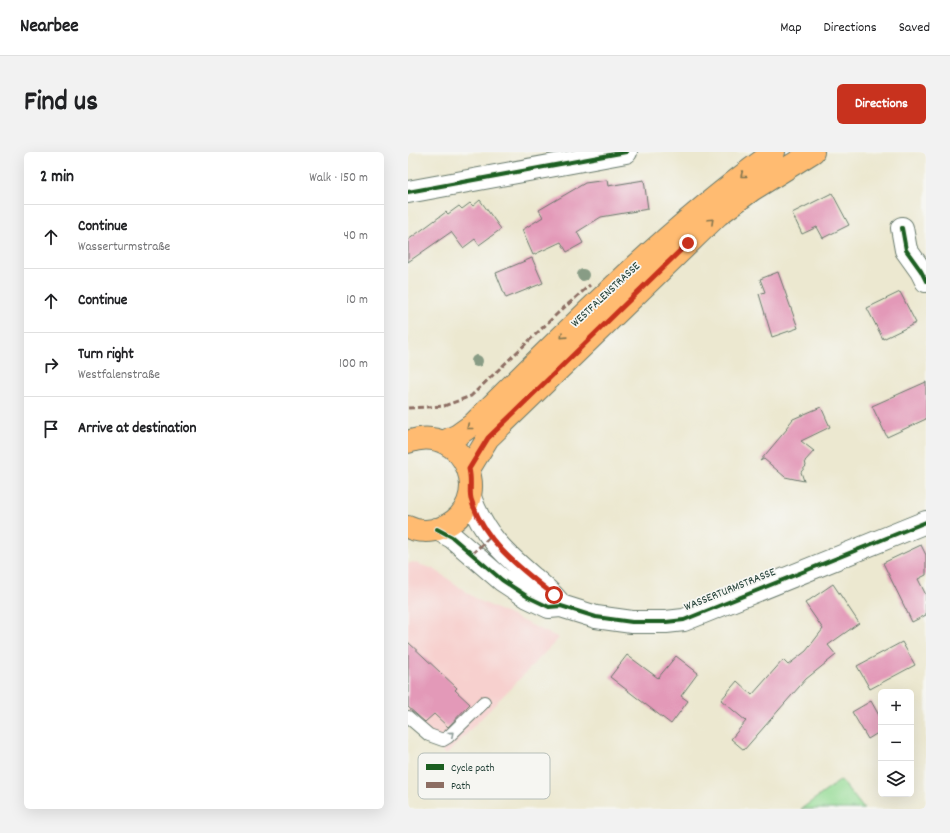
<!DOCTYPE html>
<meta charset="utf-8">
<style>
body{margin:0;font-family:Dekko,sans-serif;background:#f2f2f2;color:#202124}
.controls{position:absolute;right:12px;bottom:12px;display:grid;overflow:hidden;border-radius:6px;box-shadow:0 4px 16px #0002}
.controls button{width:36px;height:36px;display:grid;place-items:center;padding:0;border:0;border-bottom:1px solid #e0e0e0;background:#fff;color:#202124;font:20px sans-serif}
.stop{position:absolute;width:12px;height:12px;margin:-9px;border:3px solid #c8321e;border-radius:50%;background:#fff}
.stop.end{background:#c8321e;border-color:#fff;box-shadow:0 1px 4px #0008}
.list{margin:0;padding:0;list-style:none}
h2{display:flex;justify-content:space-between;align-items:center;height:52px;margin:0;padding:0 16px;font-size:17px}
h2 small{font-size:13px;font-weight:400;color:#757577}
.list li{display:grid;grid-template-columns:26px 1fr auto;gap:12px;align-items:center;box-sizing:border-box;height:64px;padding:0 16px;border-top:1px solid #e0e0e0}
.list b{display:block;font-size:15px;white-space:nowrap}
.list p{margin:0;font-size:13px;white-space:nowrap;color:#757577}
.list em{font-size:13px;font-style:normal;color:#757577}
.icon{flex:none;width:22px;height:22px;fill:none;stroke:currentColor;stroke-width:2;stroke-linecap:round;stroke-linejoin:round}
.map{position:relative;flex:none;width:518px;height:657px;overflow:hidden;border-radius:6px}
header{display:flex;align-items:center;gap:24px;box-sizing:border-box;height:56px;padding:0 20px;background:#fff;border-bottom:1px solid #e0e0e0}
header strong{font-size:19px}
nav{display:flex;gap:22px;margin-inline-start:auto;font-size:14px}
.intro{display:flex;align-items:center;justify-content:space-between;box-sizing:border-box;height:96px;padding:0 24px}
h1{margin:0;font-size:28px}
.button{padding:10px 18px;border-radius:6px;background:#c8321e;color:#fff;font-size:14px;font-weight:700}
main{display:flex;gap:24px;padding:0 24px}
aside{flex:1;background:#fff;border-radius:6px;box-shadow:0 4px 16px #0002}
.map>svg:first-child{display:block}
.built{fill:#f7d0ce}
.green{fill:#96dc96;stroke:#5a8c65}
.building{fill:#e399b8}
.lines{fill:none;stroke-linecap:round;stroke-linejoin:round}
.lane-casing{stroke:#67796b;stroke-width:14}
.street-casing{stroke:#67796b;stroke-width:24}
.primary-casing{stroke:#67796b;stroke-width:24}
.lane{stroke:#fff;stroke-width:12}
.street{stroke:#fff;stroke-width:22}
.primary{stroke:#ffbb71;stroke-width:22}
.quiet{stroke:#8d6e63;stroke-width:3;stroke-dasharray:6 3;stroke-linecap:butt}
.cycleway-casing{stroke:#f6f6f2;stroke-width:6}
.cycleway{stroke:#1b5e20;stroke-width:4}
.tree{fill:#889c85}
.oneway{stroke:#84764f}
.oneway2{stroke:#8f9e9a}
.route{stroke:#c8321e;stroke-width:5}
.labels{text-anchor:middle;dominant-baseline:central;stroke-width:3.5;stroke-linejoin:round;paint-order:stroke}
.street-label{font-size:12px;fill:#1f3d34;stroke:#f6f6f2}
.key{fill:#f6f6f2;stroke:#b6beb9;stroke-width:1}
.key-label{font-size:11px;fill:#1f3d34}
</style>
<header>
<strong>Nearbee</strong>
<nav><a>Map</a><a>Directions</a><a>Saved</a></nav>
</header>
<div class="intro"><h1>Find us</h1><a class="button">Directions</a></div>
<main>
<aside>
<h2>2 min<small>Walk · 150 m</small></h2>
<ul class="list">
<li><svg class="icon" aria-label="ahead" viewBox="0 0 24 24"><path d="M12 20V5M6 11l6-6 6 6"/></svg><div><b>Continue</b><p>Wasserturmstraße</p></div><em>40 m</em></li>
<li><svg class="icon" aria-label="ahead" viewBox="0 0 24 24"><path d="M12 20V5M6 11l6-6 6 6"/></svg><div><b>Continue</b></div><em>10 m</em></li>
<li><svg class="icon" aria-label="right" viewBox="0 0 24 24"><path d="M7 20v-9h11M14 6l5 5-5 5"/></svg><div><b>Turn right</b><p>Westfalenstraße</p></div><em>100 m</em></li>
<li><svg class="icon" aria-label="arrive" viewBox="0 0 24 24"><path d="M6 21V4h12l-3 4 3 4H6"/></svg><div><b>Arrive at destination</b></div></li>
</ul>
</aside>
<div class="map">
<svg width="518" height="657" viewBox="0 0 518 657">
<rect width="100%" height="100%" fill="#f6f6f2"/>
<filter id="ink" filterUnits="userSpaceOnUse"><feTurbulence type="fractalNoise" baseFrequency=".025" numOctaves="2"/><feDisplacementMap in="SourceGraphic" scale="8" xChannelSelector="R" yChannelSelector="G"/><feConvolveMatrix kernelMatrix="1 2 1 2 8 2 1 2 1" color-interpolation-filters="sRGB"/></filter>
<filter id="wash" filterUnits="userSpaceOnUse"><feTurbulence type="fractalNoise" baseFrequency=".012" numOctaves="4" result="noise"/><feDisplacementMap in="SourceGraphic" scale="16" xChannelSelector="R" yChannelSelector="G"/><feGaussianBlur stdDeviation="0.9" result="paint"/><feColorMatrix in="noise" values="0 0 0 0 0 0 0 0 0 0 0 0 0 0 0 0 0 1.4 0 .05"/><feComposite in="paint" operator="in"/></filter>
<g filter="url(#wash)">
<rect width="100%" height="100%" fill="#ece8d0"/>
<path class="built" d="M 4,410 L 26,417 L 70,448 L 151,486 L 38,603 L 0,569 L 0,412 Z"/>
<path class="green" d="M 433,628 L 456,657 L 393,657 Z"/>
<g id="blocks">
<path class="building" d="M 199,28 L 200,34 L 236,28 L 240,57 L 193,65 L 169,80 L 175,91 L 159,100 L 153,90 L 125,103 L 114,78 L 135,65 L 131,58 L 177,31 Z
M 424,41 L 441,73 L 415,86 L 409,75 L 394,82 L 384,61 Z
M 72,48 L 93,77 L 71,93 L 67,87 L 55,96 L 43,80 L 0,110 L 0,88 L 38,60 L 40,62 L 51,54 L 54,57 L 62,51 L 65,54 Z
M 124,106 L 135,131 L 98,146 L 88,121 Z
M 370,120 L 390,176 L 364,185 L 351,142 L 357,140 L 352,127 Z
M 492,140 L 508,171 L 475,187 L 459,156 Z
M 518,230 L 518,267 L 479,285 L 464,254 Z
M 413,255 L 422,275 L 393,289 L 406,299 L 397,309 L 398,314 L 393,320 L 396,329 L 377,325 L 356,307 L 352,309 L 379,277 L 378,276 L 385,267 Z
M 513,393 L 518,403 L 518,423 L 510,427 L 518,443 L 518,463 L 504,470 L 475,411 Z
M 425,432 L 451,471 L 420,493 L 428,503 L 398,527 L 336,598 L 323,587 L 338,569 L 313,548 L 329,529 L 344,543 L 375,508 L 380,513 L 398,499 L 415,477 L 397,451 Z
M 0,490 L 49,536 L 47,538 L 62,552 L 40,575 L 26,562 L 17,570 L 0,555 Z
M 494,490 L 507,513 L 462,537 L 449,514 Z
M 219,503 L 250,526 L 268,504 L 290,521 L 273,544 L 280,549 L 263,572 L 202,525 Z
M 463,549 L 473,567 L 473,579 L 460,587 L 444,560 Z"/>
</g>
</g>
<g filter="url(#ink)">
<use href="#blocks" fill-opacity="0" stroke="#67796b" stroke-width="1"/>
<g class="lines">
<g class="lane-casing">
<path id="lane" d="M 0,565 L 21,583 L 35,588 L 40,585 L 76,550"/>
</g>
<g class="street-casing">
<path id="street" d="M 0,40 L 218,0
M 494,76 L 498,98 L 513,119 L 518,129
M 62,345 C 74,381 97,402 125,426 C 136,436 145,442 153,454
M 29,377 L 44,385 L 94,428 L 120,445 L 141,455 L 153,454 L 188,465 L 224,470 L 258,470 L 276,468 L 518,370"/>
</g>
<g class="primary-casing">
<path id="primary" d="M 0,290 C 58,269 90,353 33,376 C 23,380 9,380 0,375
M 35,290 L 50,283 L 64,273 C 160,178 256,79 366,0
M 61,317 L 80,286 L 310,63 L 344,38 L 405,0"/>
</g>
<use href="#lane" class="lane"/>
<use href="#street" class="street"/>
<use href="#primary" class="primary"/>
<path class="quiet" d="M 0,256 L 36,254 L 63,244 L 150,161 L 182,133
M 64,402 L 82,385"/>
<g class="cycleway-casing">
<path id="cycleway" d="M 0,40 L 218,0
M 494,76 L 498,98 L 513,119 L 518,129
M 29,377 L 44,385 L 94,428 L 120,445 L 141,455 L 153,454 L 188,465 L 224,470 L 258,470 L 276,468 L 518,370"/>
</g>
<use href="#cycleway" class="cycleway"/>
</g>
<g class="tree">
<circle cx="175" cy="123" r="6"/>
<circle cx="69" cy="209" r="6"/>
</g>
<defs><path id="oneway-chevron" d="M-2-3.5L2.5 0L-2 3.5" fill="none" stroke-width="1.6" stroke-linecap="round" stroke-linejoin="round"/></defs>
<g class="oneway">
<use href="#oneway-chevron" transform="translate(335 23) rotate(142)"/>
<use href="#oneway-chevron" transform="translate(303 69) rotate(-43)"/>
<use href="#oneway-chevron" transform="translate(155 184) rotate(136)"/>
<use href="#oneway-chevron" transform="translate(61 275) rotate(141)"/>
</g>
<use class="oneway2" href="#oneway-chevron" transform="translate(43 582) rotate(-41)"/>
</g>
<g class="lines" filter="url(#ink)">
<path class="route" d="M 146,443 C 113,417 75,389 63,347 C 61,340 64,328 61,317 L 80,286 L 280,91"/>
</g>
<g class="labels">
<g class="street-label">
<text transform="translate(198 143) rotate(-43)">WESTFALENSTRASSE</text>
<text transform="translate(322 438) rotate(-22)">WASSERTURMSTRASSE</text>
</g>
</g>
<rect x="10" y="601" width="132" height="46" rx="6" class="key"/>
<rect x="18" y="612" width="18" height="6" fill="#1b5e20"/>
<rect x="18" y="630" width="18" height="6" fill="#8d6e63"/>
<g class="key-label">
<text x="43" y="619">Cycle path</text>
<text x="43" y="637">Path</text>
</g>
</svg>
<div class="controls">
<button>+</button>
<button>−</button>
<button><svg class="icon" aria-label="layers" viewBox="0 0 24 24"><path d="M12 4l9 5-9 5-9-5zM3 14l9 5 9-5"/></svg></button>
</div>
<div class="stop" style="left:146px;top:443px"></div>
<div class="stop end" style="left:280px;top:91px"></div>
</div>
</main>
